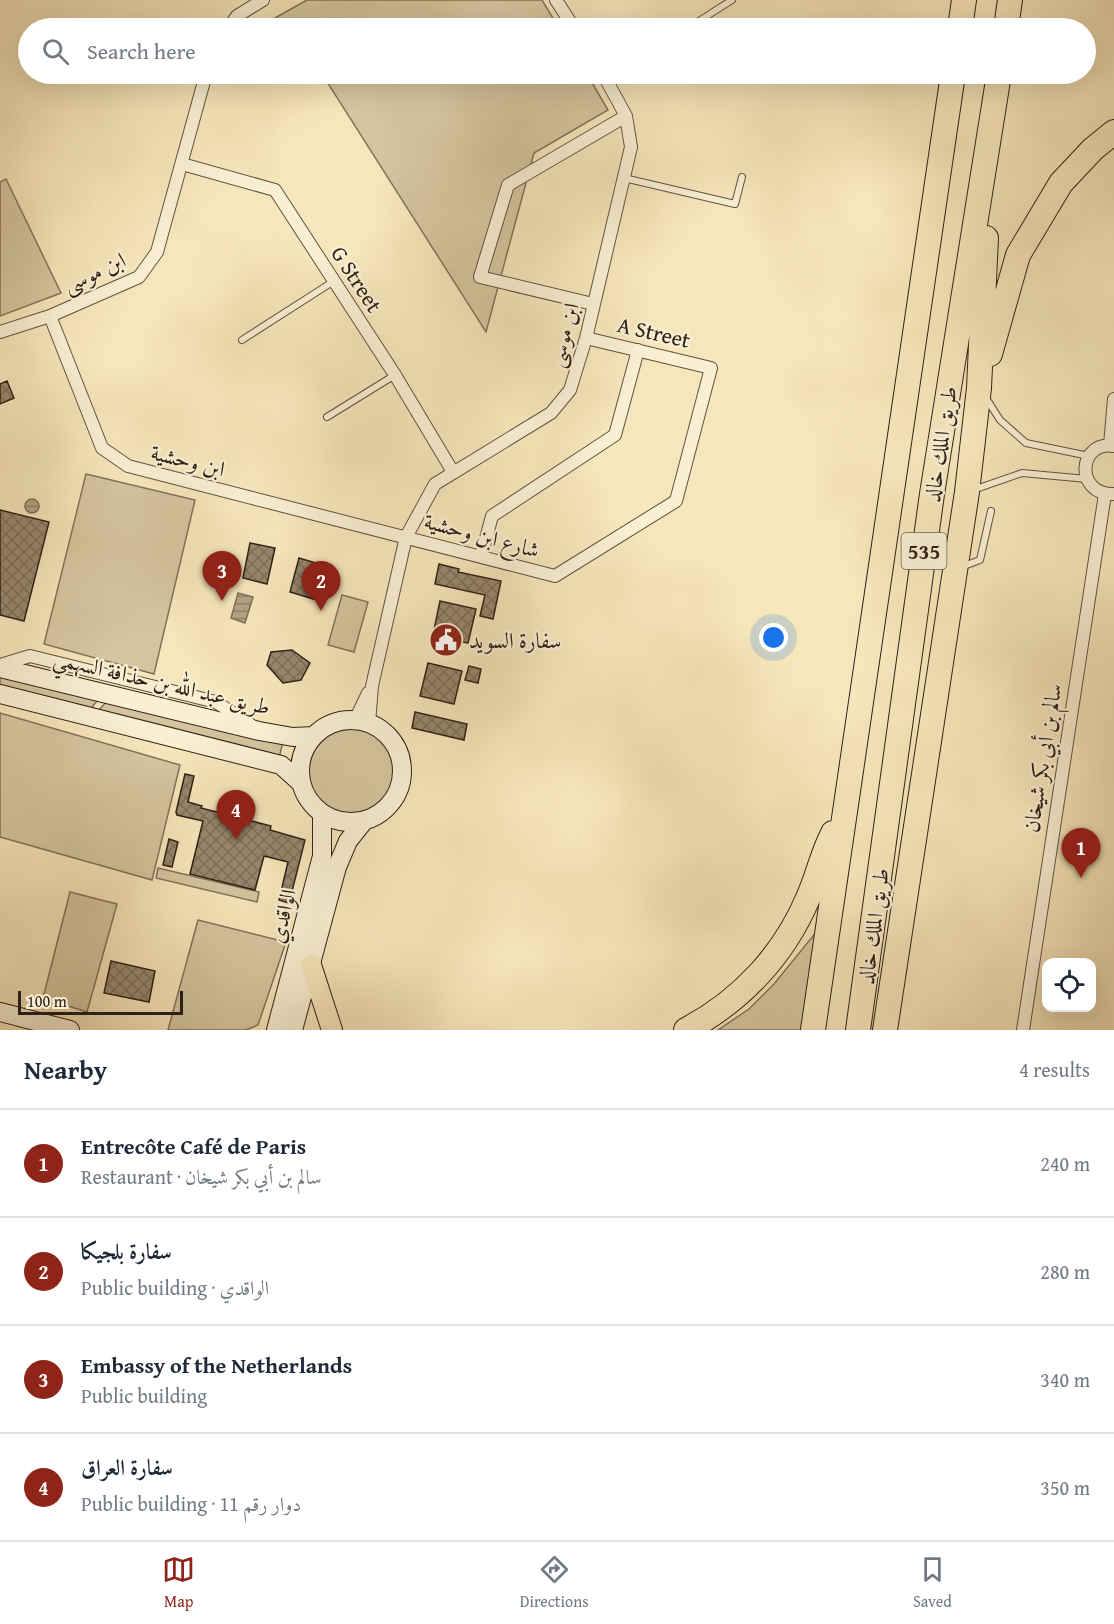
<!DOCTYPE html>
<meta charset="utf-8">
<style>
body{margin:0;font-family:"Gentium Book Plus",Amiri,serif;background:#f2f2f3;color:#1f2937}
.controls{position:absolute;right:18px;bottom:18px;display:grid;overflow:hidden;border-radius:12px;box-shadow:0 6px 24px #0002}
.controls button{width:54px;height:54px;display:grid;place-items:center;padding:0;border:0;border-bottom:2px solid #e0e1e3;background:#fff;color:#1f2937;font:30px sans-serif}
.scale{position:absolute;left:18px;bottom:15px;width:165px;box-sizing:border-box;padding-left:6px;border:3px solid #2f2117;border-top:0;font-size:16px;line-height:21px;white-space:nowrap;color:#2f2117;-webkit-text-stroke:4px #f9efd3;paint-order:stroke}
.you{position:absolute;left:774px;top:638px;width:21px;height:21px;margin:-15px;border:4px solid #fff;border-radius:50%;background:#1a73e8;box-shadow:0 0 0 9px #1a73e833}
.badge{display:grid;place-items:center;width:39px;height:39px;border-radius:50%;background:#8f2418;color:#fff;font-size:20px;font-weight:700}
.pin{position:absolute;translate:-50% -50px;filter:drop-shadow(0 2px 3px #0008)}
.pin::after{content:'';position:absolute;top:32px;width:21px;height:18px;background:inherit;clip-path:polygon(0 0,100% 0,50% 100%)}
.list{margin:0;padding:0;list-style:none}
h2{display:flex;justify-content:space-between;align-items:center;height:78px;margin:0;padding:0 24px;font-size:26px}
h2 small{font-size:20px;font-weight:400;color:#747a83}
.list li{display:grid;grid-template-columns:39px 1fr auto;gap:18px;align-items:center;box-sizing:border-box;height:108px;padding:0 24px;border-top:2px solid #e0e1e3}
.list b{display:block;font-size:22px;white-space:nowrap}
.list p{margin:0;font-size:20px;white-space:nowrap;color:#747a83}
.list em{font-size:20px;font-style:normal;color:#747a83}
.icon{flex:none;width:33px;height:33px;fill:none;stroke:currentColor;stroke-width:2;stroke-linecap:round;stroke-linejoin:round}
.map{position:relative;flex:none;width:1114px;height:1030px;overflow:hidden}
.search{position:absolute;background:#fff;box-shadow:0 6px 24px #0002;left:18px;right:18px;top:18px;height:66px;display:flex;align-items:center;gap:15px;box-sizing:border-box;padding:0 21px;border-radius:33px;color:#747a83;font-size:22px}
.sheet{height:510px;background:#fff}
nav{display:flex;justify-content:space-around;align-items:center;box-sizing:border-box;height:84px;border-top:2px solid #e0e1e3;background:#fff;font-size:16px;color:#747a83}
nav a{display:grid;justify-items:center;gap:3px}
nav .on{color:#8f2418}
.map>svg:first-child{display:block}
.green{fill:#d4c59f;stroke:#82735b;stroke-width:1.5}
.water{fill:url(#water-rules);stroke:#7e6f58;stroke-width:1.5}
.building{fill:url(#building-cross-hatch);stroke:#2f2117;stroke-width:1.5}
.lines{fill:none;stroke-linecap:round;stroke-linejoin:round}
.lane-casing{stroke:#615240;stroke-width:8}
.street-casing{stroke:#615240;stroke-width:14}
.secondary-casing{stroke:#2f2117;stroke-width:20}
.primary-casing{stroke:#2f2117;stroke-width:22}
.highway-casing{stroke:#2f2117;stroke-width:26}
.lane{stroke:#f9efd3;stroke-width:6}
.street{stroke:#f9efd3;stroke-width:12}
.secondary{stroke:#f9efd3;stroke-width:18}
.primary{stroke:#f6e6bb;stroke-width:20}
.highway{stroke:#f6e6bb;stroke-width:24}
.labels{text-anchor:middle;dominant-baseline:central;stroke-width:4.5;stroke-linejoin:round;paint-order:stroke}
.shield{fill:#f9efd3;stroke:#6c5f4f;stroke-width:1.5}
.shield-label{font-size:21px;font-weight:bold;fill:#2f2117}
.street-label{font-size:22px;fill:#2f2117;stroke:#f9efd3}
.poi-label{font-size:22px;fill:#2f2117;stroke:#f9efd3;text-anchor:start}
</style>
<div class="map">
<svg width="1114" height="1030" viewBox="0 0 1114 1030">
<defs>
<pattern id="water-rules" width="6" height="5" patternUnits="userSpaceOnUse" patternTransform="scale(1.5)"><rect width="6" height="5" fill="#b2a383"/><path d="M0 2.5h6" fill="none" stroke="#91846a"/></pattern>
<pattern id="building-cross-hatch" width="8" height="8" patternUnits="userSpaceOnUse" patternTransform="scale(1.5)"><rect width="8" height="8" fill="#96876c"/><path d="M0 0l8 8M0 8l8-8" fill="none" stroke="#7b6e58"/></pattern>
</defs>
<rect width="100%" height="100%" fill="#f6e6bb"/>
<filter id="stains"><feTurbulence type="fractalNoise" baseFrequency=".00333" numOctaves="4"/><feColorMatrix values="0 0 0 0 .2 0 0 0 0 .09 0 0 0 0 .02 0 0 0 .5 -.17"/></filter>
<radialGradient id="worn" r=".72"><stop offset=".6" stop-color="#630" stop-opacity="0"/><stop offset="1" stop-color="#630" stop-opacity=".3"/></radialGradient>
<path class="green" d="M 307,0 L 542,0 L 559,28 L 257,28 Z
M 316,74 L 587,74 L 608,110 L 534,153 L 486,332 L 324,77 Z
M 6,179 L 61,293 L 0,316 L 0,182 Z
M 86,474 L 195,500 L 154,674 L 44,644 Z
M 342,595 L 368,602 L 354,652 L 328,645 Z
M 0,672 L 101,696 L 89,711 L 0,689 Z
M 109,699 L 283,741 L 279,759 L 95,714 Z
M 0,713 L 180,765 L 152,880 L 0,837 Z
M309 772a43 43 0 1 1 86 0a43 43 0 1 1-86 0Z
M 158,868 L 259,892 L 257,902 L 156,878 Z
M 70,892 L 117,904 L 87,1012 L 43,998 Z
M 198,920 L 286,942 L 258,1025 L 246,1030 L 168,1030 Z
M 817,931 L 803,1030 L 718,1030 L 749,1009 L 774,984 Z"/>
<path class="water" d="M25 506a7 7 0 1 1 14 0a7 7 0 1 1-14 0Z
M 238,593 L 253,597 L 245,623 L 231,618 Z"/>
<path class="building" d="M 7,381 L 14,398 L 0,404 L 0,384 Z
M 0,510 L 49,522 L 24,621 L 0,615 Z
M 250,543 L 275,548 L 267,584 L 243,578 Z
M 299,558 L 326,566 L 317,600 L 290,592 Z
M 439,564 L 459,569 L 458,572 L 501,581 L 493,619 L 480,616 L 485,595 L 435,584 Z
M 440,601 L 476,609 L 468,643 L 433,635 Z
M 292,650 L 310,663 L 301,680 L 283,683 L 267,665 L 271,652 Z
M 428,663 L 462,671 L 454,704 L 420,696 Z
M 469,666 L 481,669 L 478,683 L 465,680 Z
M 415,712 L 467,724 L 464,740 L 412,728 Z
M 185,774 L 194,776 L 188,802 L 202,806 L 201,808 L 271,826 L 270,830 L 305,840 L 289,903 L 279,900 L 288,862 L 264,856 L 255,890 L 190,874 L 203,821 L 177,815 L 176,812 Z
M 169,839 L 178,842 L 172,867 L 163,865 Z
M 111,961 L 155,971 L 149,1002 L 104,993 Z"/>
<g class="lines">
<g class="lane-casing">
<path id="lane" d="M 688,28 L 732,0
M 607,78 L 615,74
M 624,178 L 735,204 L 742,177
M 242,340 L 334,281
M 986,398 L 1000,420 L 1026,443 L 1089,456
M 327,417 L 395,375
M 973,490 L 1022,473 L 1087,479
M 961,567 L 980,560 L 991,511"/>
</g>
<g class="street-casing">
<path id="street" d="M 556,0 L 574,28
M 229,28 L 237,16 L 263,0
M 182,164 L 275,190 L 395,375 L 453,472
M 593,304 L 480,277 L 508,185 L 626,116
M 50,316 L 102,448 L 128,466 L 555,576 L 676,501 L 711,368 L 586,338
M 0,332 L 50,316 L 139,277 L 157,252 L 206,74
M 1110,445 L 1114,399
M 1114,446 C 1078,440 1074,495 1114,494
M 481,557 L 492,516 L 615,435 L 638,350
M 0,665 L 30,656 L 216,702 L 251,725
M 355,720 L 368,693
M 369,723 L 372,686 L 406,537 L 435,484 L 551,413 L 570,390 L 586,338 L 631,147 L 626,116 L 603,74
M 1023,1030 L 1105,494"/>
</g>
<g class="secondary-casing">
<path id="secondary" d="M 0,668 L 259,731 L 293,737 L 314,736
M 0,694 L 281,765 L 301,783
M300 771a51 51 0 1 1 102 0a51 51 0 1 1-102 0Z
M 0,1012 L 70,1030
M 276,1030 L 322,856 L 322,813
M 293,1030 L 337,867 L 348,841 L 364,821"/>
</g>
<g class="primary-casing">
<path id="primary" d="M 311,965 L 332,1030"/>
</g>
<g class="highway-casing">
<path id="highway" d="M 960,28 L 964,0
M 1006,28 L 1010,0
M 990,354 L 1018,255 L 1061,183 L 1093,149 L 1114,132
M 686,1030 C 741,1001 784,955 808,898 C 818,876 822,854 833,833
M 813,1030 L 953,74
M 858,1030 L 932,494 L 999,74
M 885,1030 L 967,492 L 979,388 L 986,238"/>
</g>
<use href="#lane" class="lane"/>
<use href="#street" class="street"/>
<use href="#secondary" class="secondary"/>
<use href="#primary" class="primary"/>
<use href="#highway" class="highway"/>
</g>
<defs>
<g id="civic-disc" transform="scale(1.725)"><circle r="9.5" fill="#8f2418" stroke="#f9efd3"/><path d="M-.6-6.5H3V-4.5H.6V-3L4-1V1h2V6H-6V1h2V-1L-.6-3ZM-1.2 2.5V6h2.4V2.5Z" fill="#fff"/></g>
</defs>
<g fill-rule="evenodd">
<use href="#civic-disc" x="446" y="640"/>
</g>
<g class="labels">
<rect class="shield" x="901.5" y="533" width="45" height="36" rx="4.5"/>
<g class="shield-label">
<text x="924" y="551">535</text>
</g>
<g class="street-label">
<text transform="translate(94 272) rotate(-25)">ابن موسى</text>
<text transform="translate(357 279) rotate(57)">G Street</text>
<text transform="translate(654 332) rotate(13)">A Street</text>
<text transform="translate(563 335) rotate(-75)">ابن موسى</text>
<text transform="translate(940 444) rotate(-81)">طريق الملك خالد</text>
<text transform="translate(188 460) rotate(14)">ابن وحشية</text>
<text transform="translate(482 535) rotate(15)">شارع ابن وحشية</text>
<text transform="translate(162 682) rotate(13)">طريق عبد الله بن حذافة السهمي</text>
<text transform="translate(1042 758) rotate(-81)">سالم بن أبي بكر شيخان</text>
<text transform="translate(282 916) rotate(-76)">الواقدي</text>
<text transform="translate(873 926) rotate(-82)">طريق الملك خالد</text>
</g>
<g class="poi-label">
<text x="469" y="640">سفارة السويد</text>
</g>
</g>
<rect width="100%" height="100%" filter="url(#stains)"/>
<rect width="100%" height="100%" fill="url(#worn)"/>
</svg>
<div class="controls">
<button><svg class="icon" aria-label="locate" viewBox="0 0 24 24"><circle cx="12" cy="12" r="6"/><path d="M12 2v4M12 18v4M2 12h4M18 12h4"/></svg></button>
</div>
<div class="scale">100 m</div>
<div class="you"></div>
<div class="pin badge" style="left:1081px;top:878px">1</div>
<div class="pin badge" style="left:321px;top:611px">2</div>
<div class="pin badge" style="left:222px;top:601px">3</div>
<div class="pin badge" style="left:236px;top:840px">4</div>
<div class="search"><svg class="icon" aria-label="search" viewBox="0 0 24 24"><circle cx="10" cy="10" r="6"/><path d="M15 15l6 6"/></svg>Search here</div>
</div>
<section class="sheet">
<h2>Nearby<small>4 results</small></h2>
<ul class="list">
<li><span class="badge">1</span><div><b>Entrecôte Café de Paris</b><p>Restaurant · سالم بن أبي بكر شيخان</p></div><em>240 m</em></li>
<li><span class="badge">2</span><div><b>سفارة بلجيكا</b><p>Public building · الواقدي</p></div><em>280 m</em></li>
<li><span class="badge">3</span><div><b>Embassy of the Netherlands</b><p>Public building</p></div><em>340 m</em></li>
<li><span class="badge">4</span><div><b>سفارة العراق</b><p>Public building · دوار رقم 11</p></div><em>350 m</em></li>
</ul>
</section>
<nav>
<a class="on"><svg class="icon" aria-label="map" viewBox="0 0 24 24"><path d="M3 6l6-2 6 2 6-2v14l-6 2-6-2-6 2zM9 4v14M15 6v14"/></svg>Map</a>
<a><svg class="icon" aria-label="directions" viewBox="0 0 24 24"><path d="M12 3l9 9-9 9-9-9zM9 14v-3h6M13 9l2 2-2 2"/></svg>Directions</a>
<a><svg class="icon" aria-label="saved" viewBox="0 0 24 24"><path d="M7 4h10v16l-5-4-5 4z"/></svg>Saved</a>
</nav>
